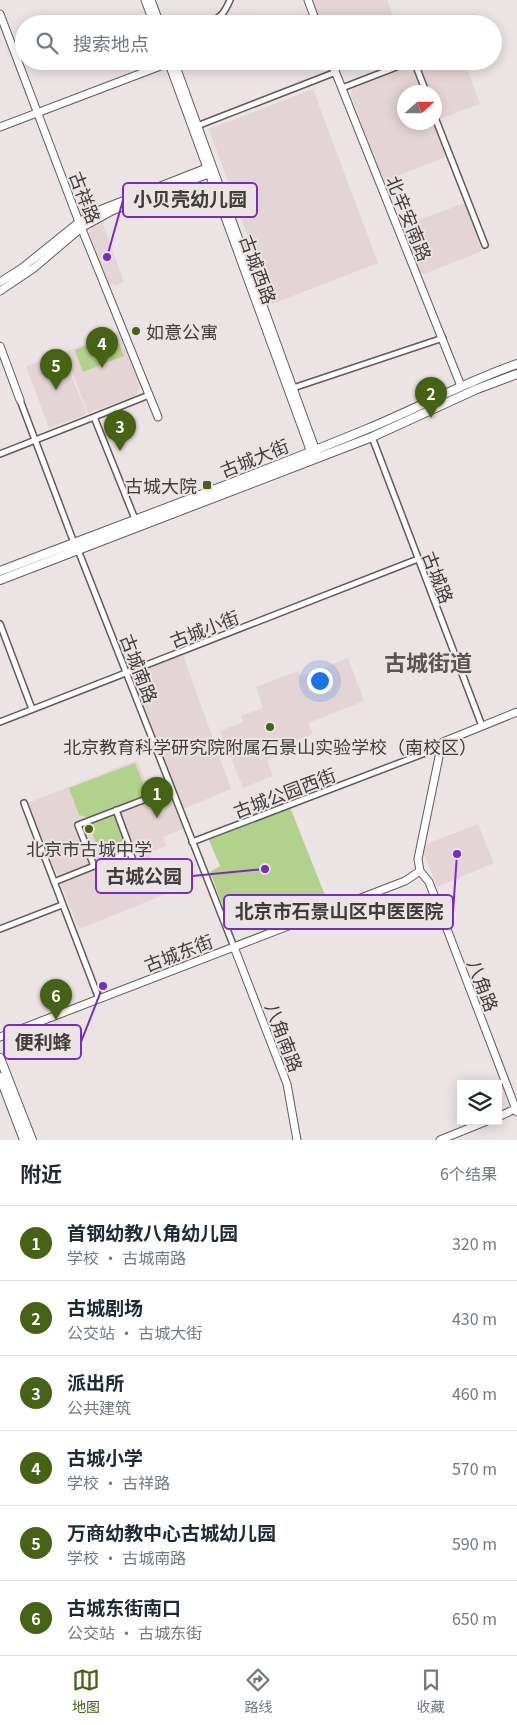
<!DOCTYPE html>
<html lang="zh">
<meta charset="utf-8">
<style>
body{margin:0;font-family:Georgia,"Noto Sans SC",serif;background:#f6f6f7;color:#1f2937}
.controls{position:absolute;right:15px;bottom:15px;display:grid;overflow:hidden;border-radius:0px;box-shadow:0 2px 12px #0003}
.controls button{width:45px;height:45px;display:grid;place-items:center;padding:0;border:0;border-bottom:1px solid #e0e1e3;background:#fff;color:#1f2937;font:25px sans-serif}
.compass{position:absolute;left:397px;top:85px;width:45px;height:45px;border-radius:50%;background:#fff;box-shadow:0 2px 12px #0003;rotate:69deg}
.you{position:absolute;left:319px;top:680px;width:18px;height:18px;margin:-12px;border:4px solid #fff;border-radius:50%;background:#1a73e8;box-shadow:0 0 0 8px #1a73e833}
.badge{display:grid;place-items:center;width:32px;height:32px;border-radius:50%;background:#466315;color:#fff;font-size:16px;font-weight:700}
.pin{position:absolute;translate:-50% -41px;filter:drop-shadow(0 1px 2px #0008)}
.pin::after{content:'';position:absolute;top:26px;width:18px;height:15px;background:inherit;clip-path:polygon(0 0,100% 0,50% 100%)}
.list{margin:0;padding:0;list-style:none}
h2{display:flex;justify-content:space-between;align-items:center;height:65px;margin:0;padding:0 20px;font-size:21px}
h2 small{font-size:16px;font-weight:400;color:#747a83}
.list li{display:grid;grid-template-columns:32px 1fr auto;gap:15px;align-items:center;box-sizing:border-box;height:75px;padding:0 20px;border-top:1px solid #e0e1e3}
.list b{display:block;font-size:19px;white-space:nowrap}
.list p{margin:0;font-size:16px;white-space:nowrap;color:#747a83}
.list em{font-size:16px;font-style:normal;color:#747a83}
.icon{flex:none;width:28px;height:28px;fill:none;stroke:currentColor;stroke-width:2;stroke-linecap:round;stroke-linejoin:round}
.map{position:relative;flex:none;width:517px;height:1140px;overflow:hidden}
.search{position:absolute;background:#fff;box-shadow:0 2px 12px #0003;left:15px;right:15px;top:15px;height:55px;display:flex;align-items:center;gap:12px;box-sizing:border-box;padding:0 18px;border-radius:28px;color:#747a83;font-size:19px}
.sheet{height:515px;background:#fff}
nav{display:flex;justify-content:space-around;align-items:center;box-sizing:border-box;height:70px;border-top:1px solid #e0e1e3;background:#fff;font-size:14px;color:#747a83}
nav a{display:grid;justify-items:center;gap:2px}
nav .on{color:#466315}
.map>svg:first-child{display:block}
.built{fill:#e5d4d6}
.green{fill:#b2d18b}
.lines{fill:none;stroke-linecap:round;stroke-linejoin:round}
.street-casing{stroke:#625b5c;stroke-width:8}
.secondary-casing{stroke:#625b5c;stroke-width:9}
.primary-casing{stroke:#625b5c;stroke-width:10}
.street{stroke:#fff;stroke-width:5}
.secondary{stroke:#fff;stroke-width:7}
.primary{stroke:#fff;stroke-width:8}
.poi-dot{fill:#466315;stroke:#ece3e4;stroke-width:2}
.labels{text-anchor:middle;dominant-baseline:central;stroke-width:4;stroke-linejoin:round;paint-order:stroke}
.street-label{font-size:18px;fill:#3f3c3c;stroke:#ece3e4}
.poi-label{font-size:18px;fill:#3f3c3c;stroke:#ece3e4}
.district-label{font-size:22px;font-weight:bold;fill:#5b5455;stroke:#ece3e4}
.leader{fill:none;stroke:#7b2cbf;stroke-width:2}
.callout-dot{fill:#7b2cbf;stroke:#ece3e4;stroke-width:2}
.callout{fill:#ece3e4;stroke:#7b2cbf;stroke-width:2}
.callout-label{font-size:19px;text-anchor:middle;font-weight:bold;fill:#3f3c3c}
</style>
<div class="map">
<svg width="517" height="1140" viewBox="0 0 517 1140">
<rect width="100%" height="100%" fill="#ece3e4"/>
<path class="built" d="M 312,0 L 387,0 L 394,18 L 379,24 L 322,24 Z
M 425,61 L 464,61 L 480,104 L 439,119 L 435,106 L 434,92 L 429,92 L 420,68 L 422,62 Z
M 409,67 L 415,69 L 424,92 L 404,92 L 404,122 L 434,122 L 448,156 L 384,181 L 351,96 L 352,89 Z
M 313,89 L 378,263 L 272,304 L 209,129 Z
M 465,203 L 482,251 L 424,274 L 420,273 L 400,227 Z
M 102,222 L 124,282 L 115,286 L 114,284 L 109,286 L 89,233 L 92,226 Z
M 118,331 L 141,383 L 136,396 L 88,413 L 64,352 Z
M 62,353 L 87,414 L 49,428 L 26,366 Z
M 183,655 L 231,789 L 183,809 L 131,675 Z
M 348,658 L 364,701 L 308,723 L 313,734 L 286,744 L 289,752 L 267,760 L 273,776 L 243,788 L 220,731 L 243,722 L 241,716 L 263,708 L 256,687 L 298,671 L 301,676 Z
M 137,760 L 151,795 L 167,789 L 183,829 L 163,837 L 166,846 L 149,853 L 166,894 L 79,929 L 28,803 Z
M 478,824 L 494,863 L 437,887 L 421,846 Z"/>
<path class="green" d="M 116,334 L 124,356 L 83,372 L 75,350 Z
M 135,763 L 148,796 L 91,818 L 79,815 L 69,788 Z
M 290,807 L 328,903 L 259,929 L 227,917 L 210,872 L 220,866 L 209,840 Z
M 114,812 L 128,849 L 102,859 L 88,822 Z"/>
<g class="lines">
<g class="street-casing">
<path id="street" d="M 207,24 C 221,17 224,14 230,0
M 414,61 L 426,92
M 342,88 L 412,61
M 434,115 L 485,245
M 197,126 L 336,72
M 293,388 L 443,338
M 20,400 L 74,543 L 80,555 L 234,947
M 372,437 L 482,726
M 0,454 L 94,417
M 135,519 L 94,417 L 149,395
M 0,624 L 32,709
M 0,722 L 418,559
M 24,803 L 99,999
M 116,810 L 130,848 L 128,853 L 94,866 L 78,825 L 172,789
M 192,842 L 441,747
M 129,850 L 143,887
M 54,882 L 94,866
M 0,929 L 62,905"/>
</g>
<g class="secondary-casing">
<path id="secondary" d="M 145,0 L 154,24
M 151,0 L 160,24
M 308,0 L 317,24
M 0,14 L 79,222 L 158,417
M 168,61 L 313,458
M 174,61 L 317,454
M 331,61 L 461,386
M 0,127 L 171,62
M 0,282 L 22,268 L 79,222 L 102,209 L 209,167
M 0,291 L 34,268 L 81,228 L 112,211 L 211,173
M 0,346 L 20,400
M 517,712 L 443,742 L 441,747 L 418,859 L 420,871 L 429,882 L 517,1112
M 234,947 L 287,1084 L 297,1140
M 0,1037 L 405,881 L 420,871
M 498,1117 L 517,1108
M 440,1140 L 487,1121"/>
</g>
<g class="primary-casing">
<path id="primary" d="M 0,571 C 123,524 246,479 367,429 C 418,408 465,382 517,364
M 0,580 L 372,437 L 477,389 L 517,374
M 0,1058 L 32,1140
M 0,1077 L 24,1140"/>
</g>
<use href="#street" class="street"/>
<use href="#secondary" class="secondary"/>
<use href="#primary" class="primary"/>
</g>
<g class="poi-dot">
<circle cx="136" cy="331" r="5"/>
<rect x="202" y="480" width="10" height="10" rx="2.5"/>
<circle cx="270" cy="727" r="5"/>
<circle cx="89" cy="829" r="5"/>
</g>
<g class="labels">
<g class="street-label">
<text transform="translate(86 197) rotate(69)">古祥路</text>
<text transform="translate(410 218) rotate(68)">北辛安南路</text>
<text transform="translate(259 269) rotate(70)">古城西路</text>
<text transform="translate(254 457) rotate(-22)">古城大街</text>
<text transform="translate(439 577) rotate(69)">古城路</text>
<text transform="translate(204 628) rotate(-21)">古城小街</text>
<text transform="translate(140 668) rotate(69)">古城南路</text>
<text transform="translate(284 792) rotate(-21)">古城公园西街</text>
<text transform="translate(178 952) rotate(-21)">古城东街</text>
<text transform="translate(484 985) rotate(69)">八角路</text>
<text transform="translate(285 1037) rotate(69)">八角南路</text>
</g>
<g class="poi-label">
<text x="146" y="331" text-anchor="start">如意公寓</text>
<text x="197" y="485" text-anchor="end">古城大院</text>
<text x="270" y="746">北京教育科学研究院附属石景山实验学校（南校区）</text>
<text x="89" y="848">北京市古城中学</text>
</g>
<g class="district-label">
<text x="428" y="661">古城街道</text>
</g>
</g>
<path class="leader" d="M107 257L123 200M265 869L192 876M457 854L453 912M103 986L81 1042"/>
<g class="callout-dot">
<circle cx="107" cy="257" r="5"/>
<circle cx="265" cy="869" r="5"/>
<circle cx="457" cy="854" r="5"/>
<circle cx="103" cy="986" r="5"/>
</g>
<g class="callout">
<rect x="123" y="183" width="134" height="34" rx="5"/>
<rect x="96" y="859" width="96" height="34" rx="5"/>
<rect x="224" y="895" width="229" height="34" rx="5"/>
<rect x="4" y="1025" width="77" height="34" rx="5"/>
</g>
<g class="callout-label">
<text x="190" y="206">小贝壳幼儿园</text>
<text x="144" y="883">古城公园</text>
<text x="339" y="918">北京市石景山区中医医院</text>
<text x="43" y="1049">便利蜂</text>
</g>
</svg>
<div class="controls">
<button><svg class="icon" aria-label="layers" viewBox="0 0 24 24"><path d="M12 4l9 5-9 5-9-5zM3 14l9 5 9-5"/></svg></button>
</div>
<svg class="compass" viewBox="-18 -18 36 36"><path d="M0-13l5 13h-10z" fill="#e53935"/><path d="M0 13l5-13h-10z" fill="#747a83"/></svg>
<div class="you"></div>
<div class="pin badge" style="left:157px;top:818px">1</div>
<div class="pin badge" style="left:431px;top:418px">2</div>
<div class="pin badge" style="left:120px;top:451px">3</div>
<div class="pin badge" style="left:102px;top:368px">4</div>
<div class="pin badge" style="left:56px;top:390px">5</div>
<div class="pin badge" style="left:56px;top:1020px">6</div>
<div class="search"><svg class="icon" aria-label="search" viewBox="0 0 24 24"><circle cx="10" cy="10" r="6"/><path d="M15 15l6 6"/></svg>搜索地点</div>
</div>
<section class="sheet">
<h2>附近<small>6个结果</small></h2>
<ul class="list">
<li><span class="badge">1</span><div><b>首钢幼教八角幼儿园</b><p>学校 · 古城南路</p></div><em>320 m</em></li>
<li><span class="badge">2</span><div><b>古城剧场</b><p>公交站 · 古城大街</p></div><em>430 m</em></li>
<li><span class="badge">3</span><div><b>派出所</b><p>公共建筑</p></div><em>460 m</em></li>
<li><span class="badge">4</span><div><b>古城小学</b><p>学校 · 古祥路</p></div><em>570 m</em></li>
<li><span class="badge">5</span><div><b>万商幼教中心古城幼儿园</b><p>学校 · 古城南路</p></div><em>590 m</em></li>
<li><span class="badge">6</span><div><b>古城东街南口</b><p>公交站 · 古城东街</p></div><em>650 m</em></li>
</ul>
</section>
<nav>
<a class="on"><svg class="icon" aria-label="map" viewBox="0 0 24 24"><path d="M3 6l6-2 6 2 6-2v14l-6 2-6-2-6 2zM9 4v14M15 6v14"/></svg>地图</a>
<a><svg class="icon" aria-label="directions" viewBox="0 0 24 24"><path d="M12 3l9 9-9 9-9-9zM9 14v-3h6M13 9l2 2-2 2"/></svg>路线</a>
<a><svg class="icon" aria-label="saved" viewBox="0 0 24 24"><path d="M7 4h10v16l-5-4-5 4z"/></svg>收藏</a>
</nav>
